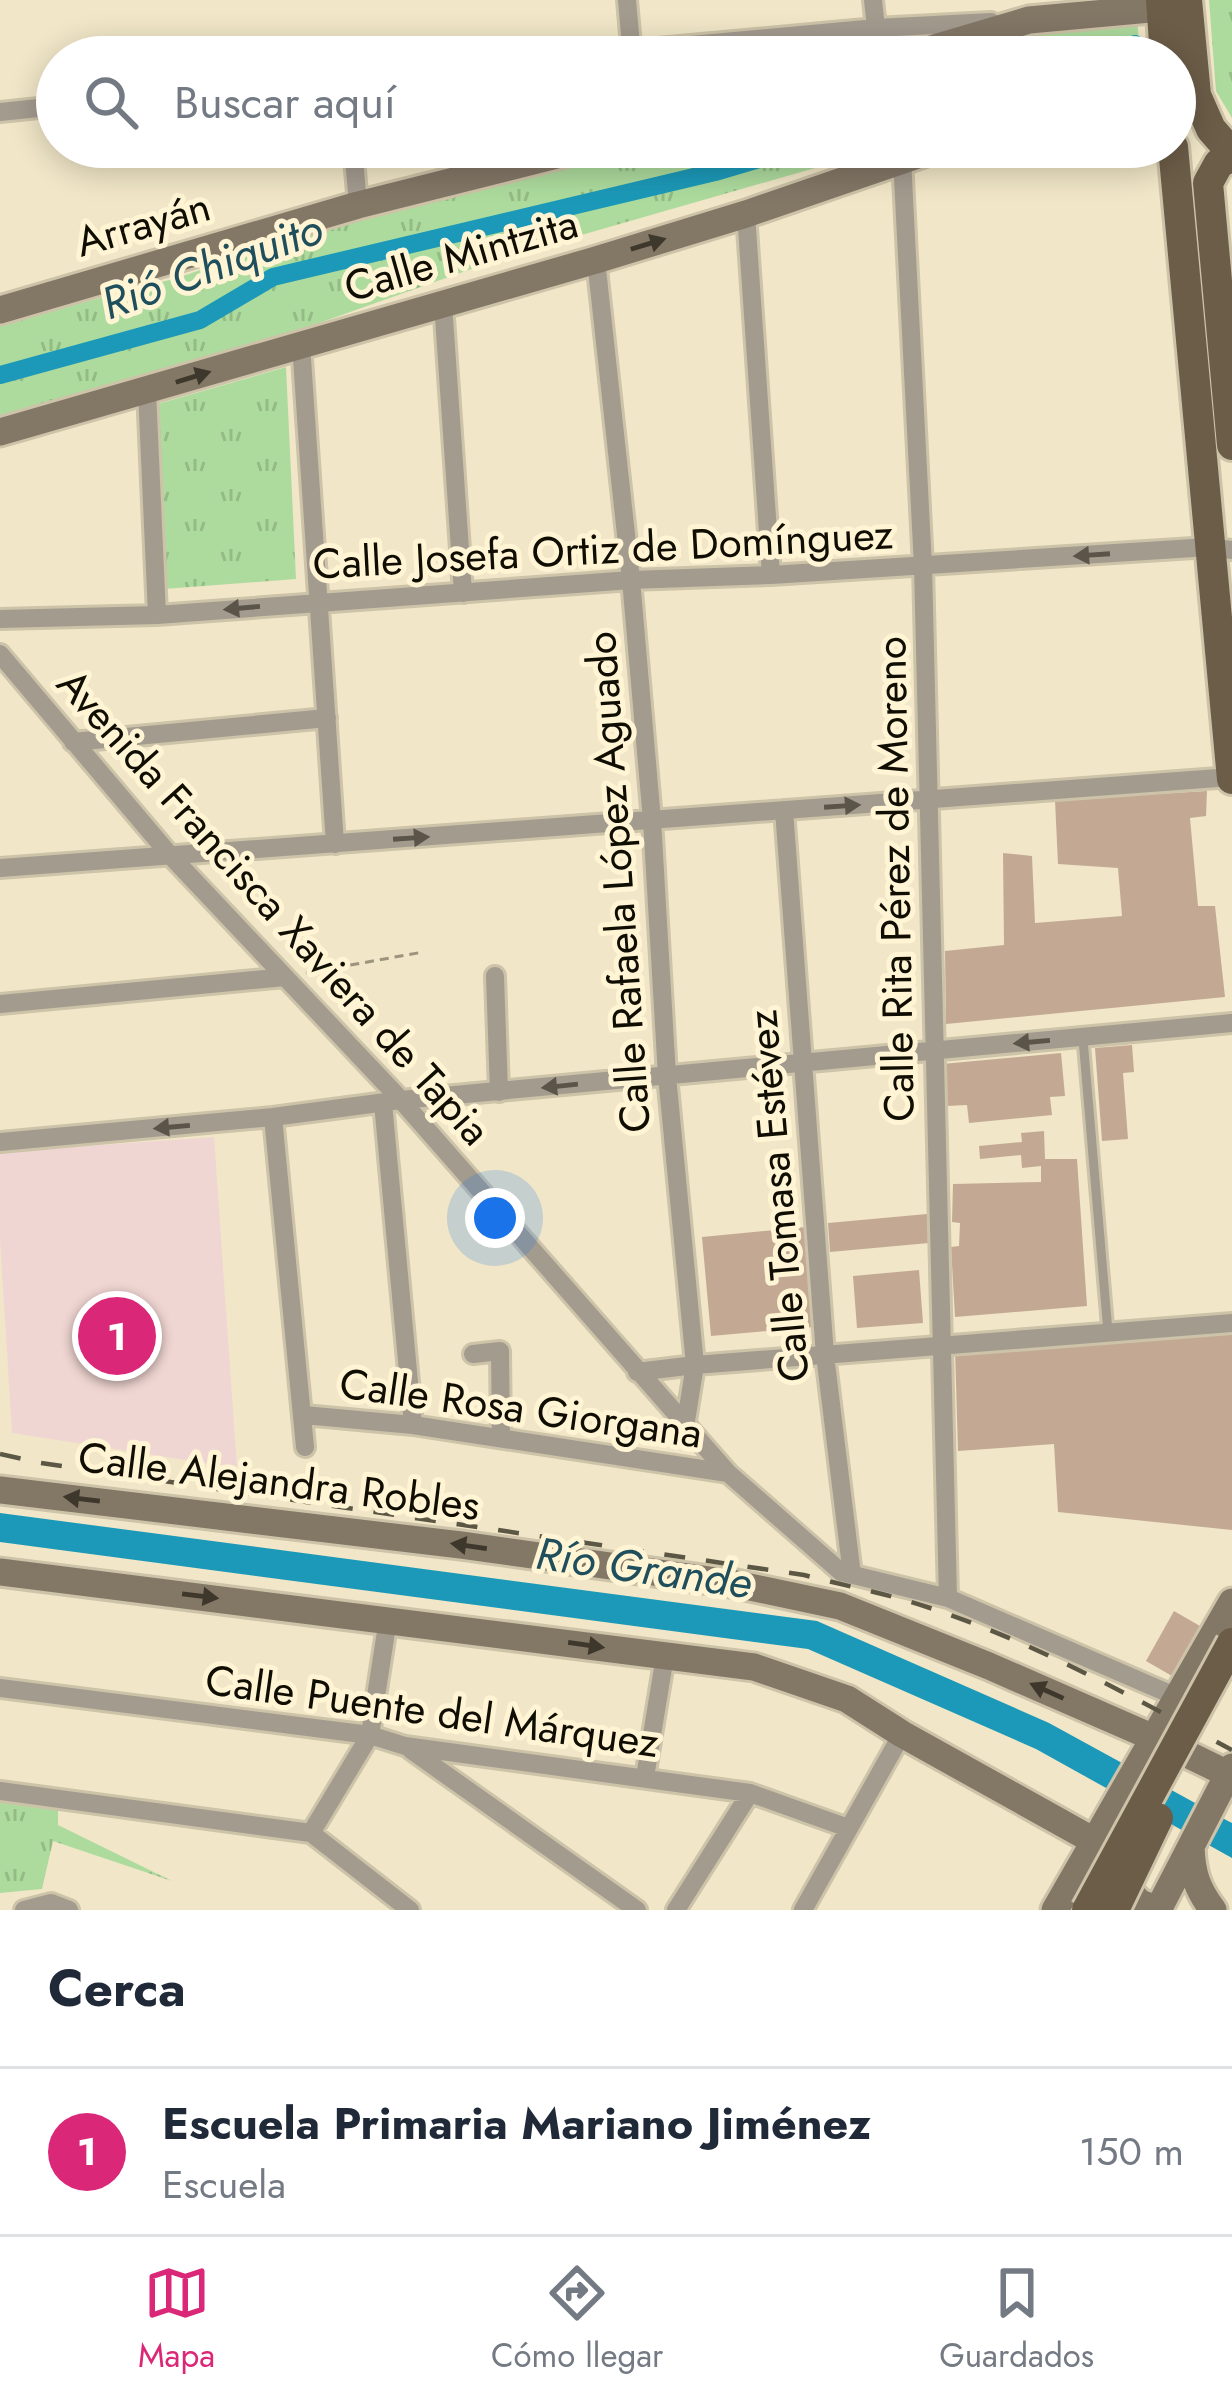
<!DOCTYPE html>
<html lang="es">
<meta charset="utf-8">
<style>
body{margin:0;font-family:Jost,sans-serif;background:#f2f2f3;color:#1f2937}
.you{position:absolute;left:495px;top:1218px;width:42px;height:42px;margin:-30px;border:9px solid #fff;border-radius:50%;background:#1a73e8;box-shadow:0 0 0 18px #1a73e833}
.badge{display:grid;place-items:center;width:78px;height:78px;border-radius:50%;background:#db2777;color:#fff;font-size:39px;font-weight:700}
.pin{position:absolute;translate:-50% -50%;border:6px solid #fff;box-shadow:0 3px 12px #0006}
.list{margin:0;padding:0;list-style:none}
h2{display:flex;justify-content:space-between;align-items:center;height:156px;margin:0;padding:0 48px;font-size:51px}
h2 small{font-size:39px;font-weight:400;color:#747a83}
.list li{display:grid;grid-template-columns:78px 1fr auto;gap:36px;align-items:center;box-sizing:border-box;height:168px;padding:0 48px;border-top:3px solid #e0e1e3}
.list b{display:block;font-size:45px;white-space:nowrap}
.list p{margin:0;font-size:39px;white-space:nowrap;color:#747a83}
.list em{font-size:39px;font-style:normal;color:#747a83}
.icon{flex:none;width:66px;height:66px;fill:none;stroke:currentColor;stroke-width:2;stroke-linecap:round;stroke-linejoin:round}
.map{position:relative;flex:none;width:1232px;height:1910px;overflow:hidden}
.search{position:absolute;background:#fff;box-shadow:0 6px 30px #0003;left:36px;right:36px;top:36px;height:132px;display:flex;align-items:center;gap:30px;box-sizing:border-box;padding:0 42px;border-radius:66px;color:#747a83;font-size:45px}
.sheet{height:324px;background:#fff}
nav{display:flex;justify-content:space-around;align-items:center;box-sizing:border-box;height:168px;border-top:3px solid #e0e1e3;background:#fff;font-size:33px;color:#747a83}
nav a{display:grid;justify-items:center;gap:6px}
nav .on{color:#db2777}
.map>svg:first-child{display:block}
.education{fill:#f0d6d2}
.park{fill:url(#park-tufts)}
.water{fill:#1c99b8}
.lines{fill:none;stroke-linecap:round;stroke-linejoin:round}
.canal{stroke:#1c99b8;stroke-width:18}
.building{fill:#c3a993}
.lane-casing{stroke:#cdc3a8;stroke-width:15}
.street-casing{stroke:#cdc3a8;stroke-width:24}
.secondary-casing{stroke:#cdc3a8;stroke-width:33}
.primary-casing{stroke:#cdc3a8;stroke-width:36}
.path{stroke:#9c947d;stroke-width:3;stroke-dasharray:9 6;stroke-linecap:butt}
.lane{stroke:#a49b8f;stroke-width:9}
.street{stroke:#a49b8f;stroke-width:18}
.secondary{stroke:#837766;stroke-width:27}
.primary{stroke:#6c5d48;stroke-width:30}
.rail{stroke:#5c5645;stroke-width:4.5;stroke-dasharray:21 21;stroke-linecap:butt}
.primary-bridge-casing{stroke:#cdc3a8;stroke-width:36;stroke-linecap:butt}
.primary-bridge{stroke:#6c5d48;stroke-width:30}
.oneway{fill:#3e372b}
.oneway2{fill:#5a5449}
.labels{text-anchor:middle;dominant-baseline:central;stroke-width:10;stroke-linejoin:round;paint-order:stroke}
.street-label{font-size:42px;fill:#100d03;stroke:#fff4d4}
.water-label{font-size:45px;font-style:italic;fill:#1f4e5c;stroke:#fff4d4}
</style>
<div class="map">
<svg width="1232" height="1910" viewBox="0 0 1232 1910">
<defs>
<pattern id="park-tufts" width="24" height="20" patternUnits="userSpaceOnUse" patternTransform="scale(3)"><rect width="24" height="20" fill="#addb9d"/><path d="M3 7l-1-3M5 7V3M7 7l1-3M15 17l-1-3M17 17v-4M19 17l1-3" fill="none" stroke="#94bb86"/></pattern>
</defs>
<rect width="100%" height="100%" fill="#f1e6c7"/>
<path class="education" d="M 214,1137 L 237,1468 L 12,1433 L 0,1239 L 0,1152 Z"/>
<path class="park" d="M 1209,0 L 1232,0 L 1232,118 L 1216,91 Z
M 1137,16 L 1140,57 L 944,57 L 1052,31 Z
M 626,147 L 888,147 L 505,257 L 322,322 L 0,420 L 0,324 L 177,278 L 346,220 Z
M 286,367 L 296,579 L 164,589 L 154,405 Z
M 0,1798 L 58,1807 L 58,1825 L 172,1881 L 53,1841 L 42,1889 L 0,1893 Z"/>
<path class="water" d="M 0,1513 L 817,1621 L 1049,1723 L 1228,1821 L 1232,1823 L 1232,1858 L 1036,1749 L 808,1649 L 0,1542 Z"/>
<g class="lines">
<path class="canal" d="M 1094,57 L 1135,44
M 0,375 L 200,320 L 273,277 L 715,172 L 800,147"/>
</g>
<path class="building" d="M 1207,791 L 1206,816 L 1190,818 L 1198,906 L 1215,906 L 1225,997 L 946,1024 L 945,951 L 1004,945 L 1003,853 L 1032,856 L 1035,923 L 1122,916 L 1118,868 L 1058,864 L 1055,800 Z
M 1132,1045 L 1134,1072 L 1123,1073 L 1128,1139 L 1102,1141 L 1095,1048 Z
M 1061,1053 L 1065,1096 L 1050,1097 L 1052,1115 L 969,1123 L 967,1105 L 946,1106 L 942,1064 Z
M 1044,1131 L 1045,1159 L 1077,1159 L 1087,1306 L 955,1317 L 951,1247 L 959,1246 L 960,1223 L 952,1222 L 953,1184 L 1041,1182 L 1041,1166 L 1022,1168 L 1021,1155 L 980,1159 L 979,1146 L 1022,1142 L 1021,1133 Z
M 927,1214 L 929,1243 L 830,1252 L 828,1223 Z
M 806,1227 L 814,1327 L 711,1336 L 702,1237 Z
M 919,1270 L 923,1323 L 857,1328 L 853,1276 Z
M 1232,1331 L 1232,1530 L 1058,1512 L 1054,1444 L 958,1451 L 955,1349 Z
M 1174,1611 L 1200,1626 L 1172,1676 L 1146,1661 Z"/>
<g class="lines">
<g class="lane-casing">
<path id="lane" d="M 1083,1039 L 1108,1332"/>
</g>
<g class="street-casing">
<path id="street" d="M 627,0 L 632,57
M 873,0 L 876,28
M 559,57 L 876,28 L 991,22
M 0,112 L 57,106
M 353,147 L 358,205
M 902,159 L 923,566 L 948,1598
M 746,214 L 771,575
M 596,260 L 631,580 L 652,820 L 667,1076 L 695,1365 L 685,1427
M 443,303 L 463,593
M 301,344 L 335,844
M 147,391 L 157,615
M 0,619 L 157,615 L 631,580 L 771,575 L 1209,547 L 1232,550
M 0,654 L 169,854 L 401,1100 L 728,1473 L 841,1572 L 948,1598 L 1177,1697
M 73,742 L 327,718
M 784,810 L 825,1355 L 852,1575
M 0,868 L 1232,777
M 495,976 L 499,1092
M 0,1004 L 285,977
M 383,1103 L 413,1425
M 273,1117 L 305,1447
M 0,1142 L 273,1117 L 401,1100 L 1232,1023
M 473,1354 L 500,1351 L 501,1438
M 637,1372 L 695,1365 L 1232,1323
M 304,1415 L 413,1425 L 728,1473
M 0,1688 L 370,1735 L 405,1746 L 750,1793 L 848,1828
M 411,1750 L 637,1910
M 645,1777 L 665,1656
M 0,1791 L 311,1833 L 410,1910
M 311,1833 L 370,1735 L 388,1619
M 24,1910 L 51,1903 L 69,1910
M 676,1910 L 750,1793
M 803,1910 L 902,1734"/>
</g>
<g class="secondary-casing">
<path id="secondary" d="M 904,57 L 1029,20 L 1161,8
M 0,310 L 358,205 L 589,147
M 0,432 L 596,260 L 746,214 L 941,147
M 0,1490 L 461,1545 L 731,1583 L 840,1606 L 989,1666 L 1154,1738 L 1228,1774
M 0,1572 L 754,1667 L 847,1699 L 902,1734 L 1094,1841 L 1113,1875 L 1140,1903 L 1159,1910
M 1191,1847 C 1192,1873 1197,1889 1213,1910
M 1055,1910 L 1232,1602
M 1158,1910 L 1232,1767"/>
</g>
<g class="primary-casing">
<path id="primary" d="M 1161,0 L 1165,57
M 1187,0 L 1196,95 L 1211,129 L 1232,153
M 1173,147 L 1232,779
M 1232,157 L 1219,163 L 1208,183 L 1232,445"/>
</g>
<path class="path" d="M 306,973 L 423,952"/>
<use href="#lane" class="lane"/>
<use href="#street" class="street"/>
<use href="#secondary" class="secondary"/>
<use href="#primary" class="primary"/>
<path class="rail" d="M 0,1454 L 41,1463 L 804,1575 C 846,1586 889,1594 930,1608 C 1036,1643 1134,1698 1232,1750"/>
<g class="primary-bridge-casing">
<path id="primary-bridge" d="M 1087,1910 L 1232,1643
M 1114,1910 L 1158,1818"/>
</g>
<use href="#primary-bridge" class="primary-bridge"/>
</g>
<defs><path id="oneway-solid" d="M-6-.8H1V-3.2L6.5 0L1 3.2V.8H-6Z" transform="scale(3)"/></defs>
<g class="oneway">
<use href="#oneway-solid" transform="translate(648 244) rotate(-17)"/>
<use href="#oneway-solid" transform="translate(193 377) rotate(-17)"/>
<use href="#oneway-solid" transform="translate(82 1499) rotate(-173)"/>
<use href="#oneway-solid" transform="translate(469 1546) rotate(-172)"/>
<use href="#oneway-solid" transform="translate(200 1596) rotate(7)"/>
<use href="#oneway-solid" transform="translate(586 1645) rotate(8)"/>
<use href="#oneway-solid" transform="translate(1047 1691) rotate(-156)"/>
</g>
<g class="oneway2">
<use href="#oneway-solid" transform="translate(1092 555) rotate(176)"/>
<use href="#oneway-solid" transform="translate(242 608) rotate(175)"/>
<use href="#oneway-solid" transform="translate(842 806) rotate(-4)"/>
<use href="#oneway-solid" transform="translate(411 838) rotate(-4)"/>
<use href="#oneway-solid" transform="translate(1032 1042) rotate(175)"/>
<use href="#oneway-solid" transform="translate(560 1086) rotate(174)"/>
<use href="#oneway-solid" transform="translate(172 1127) rotate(175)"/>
</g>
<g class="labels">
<g class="street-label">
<text transform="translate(143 224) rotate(-16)">Arrayán</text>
<text transform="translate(461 255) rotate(-16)">Calle Mintzita</text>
<text transform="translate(603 549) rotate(-3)">Calle Josefa Ortiz de Domínguez</text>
<text transform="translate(895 879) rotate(-91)">Calle Rita Pérez de Moreno</text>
<text transform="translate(618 882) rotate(-94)">Calle Rafaela López Aguado</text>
<text transform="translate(274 907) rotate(48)">Avenida Francisca Xaviera de Tapia</text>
<text transform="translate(778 1196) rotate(-95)">Calle Tomasa Estévez</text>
<text transform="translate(521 1408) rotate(8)">Calle Rosa Giorgana</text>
<text transform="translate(279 1481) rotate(7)">Calle Alejandra Robles</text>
<text transform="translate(432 1711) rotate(8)">Calle Puente del Márquez</text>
</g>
<g class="water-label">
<text transform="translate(212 266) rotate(-20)">Rió Chiquito</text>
<text transform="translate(644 1568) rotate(8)">Río Grande</text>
</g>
</g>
</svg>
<div class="you"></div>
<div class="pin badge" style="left:117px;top:1336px">1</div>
<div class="search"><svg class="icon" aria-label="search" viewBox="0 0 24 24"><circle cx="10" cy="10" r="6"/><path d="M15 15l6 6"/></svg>Buscar aquí</div>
</div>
<section class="sheet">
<h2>Cerca<small></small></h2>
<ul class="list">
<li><span class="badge">1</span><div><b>Escuela Primaria Mariano Jiménez</b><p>Escuela</p></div><em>150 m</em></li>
</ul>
</section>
<nav>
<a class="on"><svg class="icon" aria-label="map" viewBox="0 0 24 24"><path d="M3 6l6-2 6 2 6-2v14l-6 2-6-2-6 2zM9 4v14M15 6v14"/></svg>Mapa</a>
<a><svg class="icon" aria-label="directions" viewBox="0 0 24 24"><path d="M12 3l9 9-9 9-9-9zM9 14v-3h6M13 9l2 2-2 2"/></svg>Cómo llegar</a>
<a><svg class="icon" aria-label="saved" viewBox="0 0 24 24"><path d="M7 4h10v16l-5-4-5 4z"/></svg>Guardados</a>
</nav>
